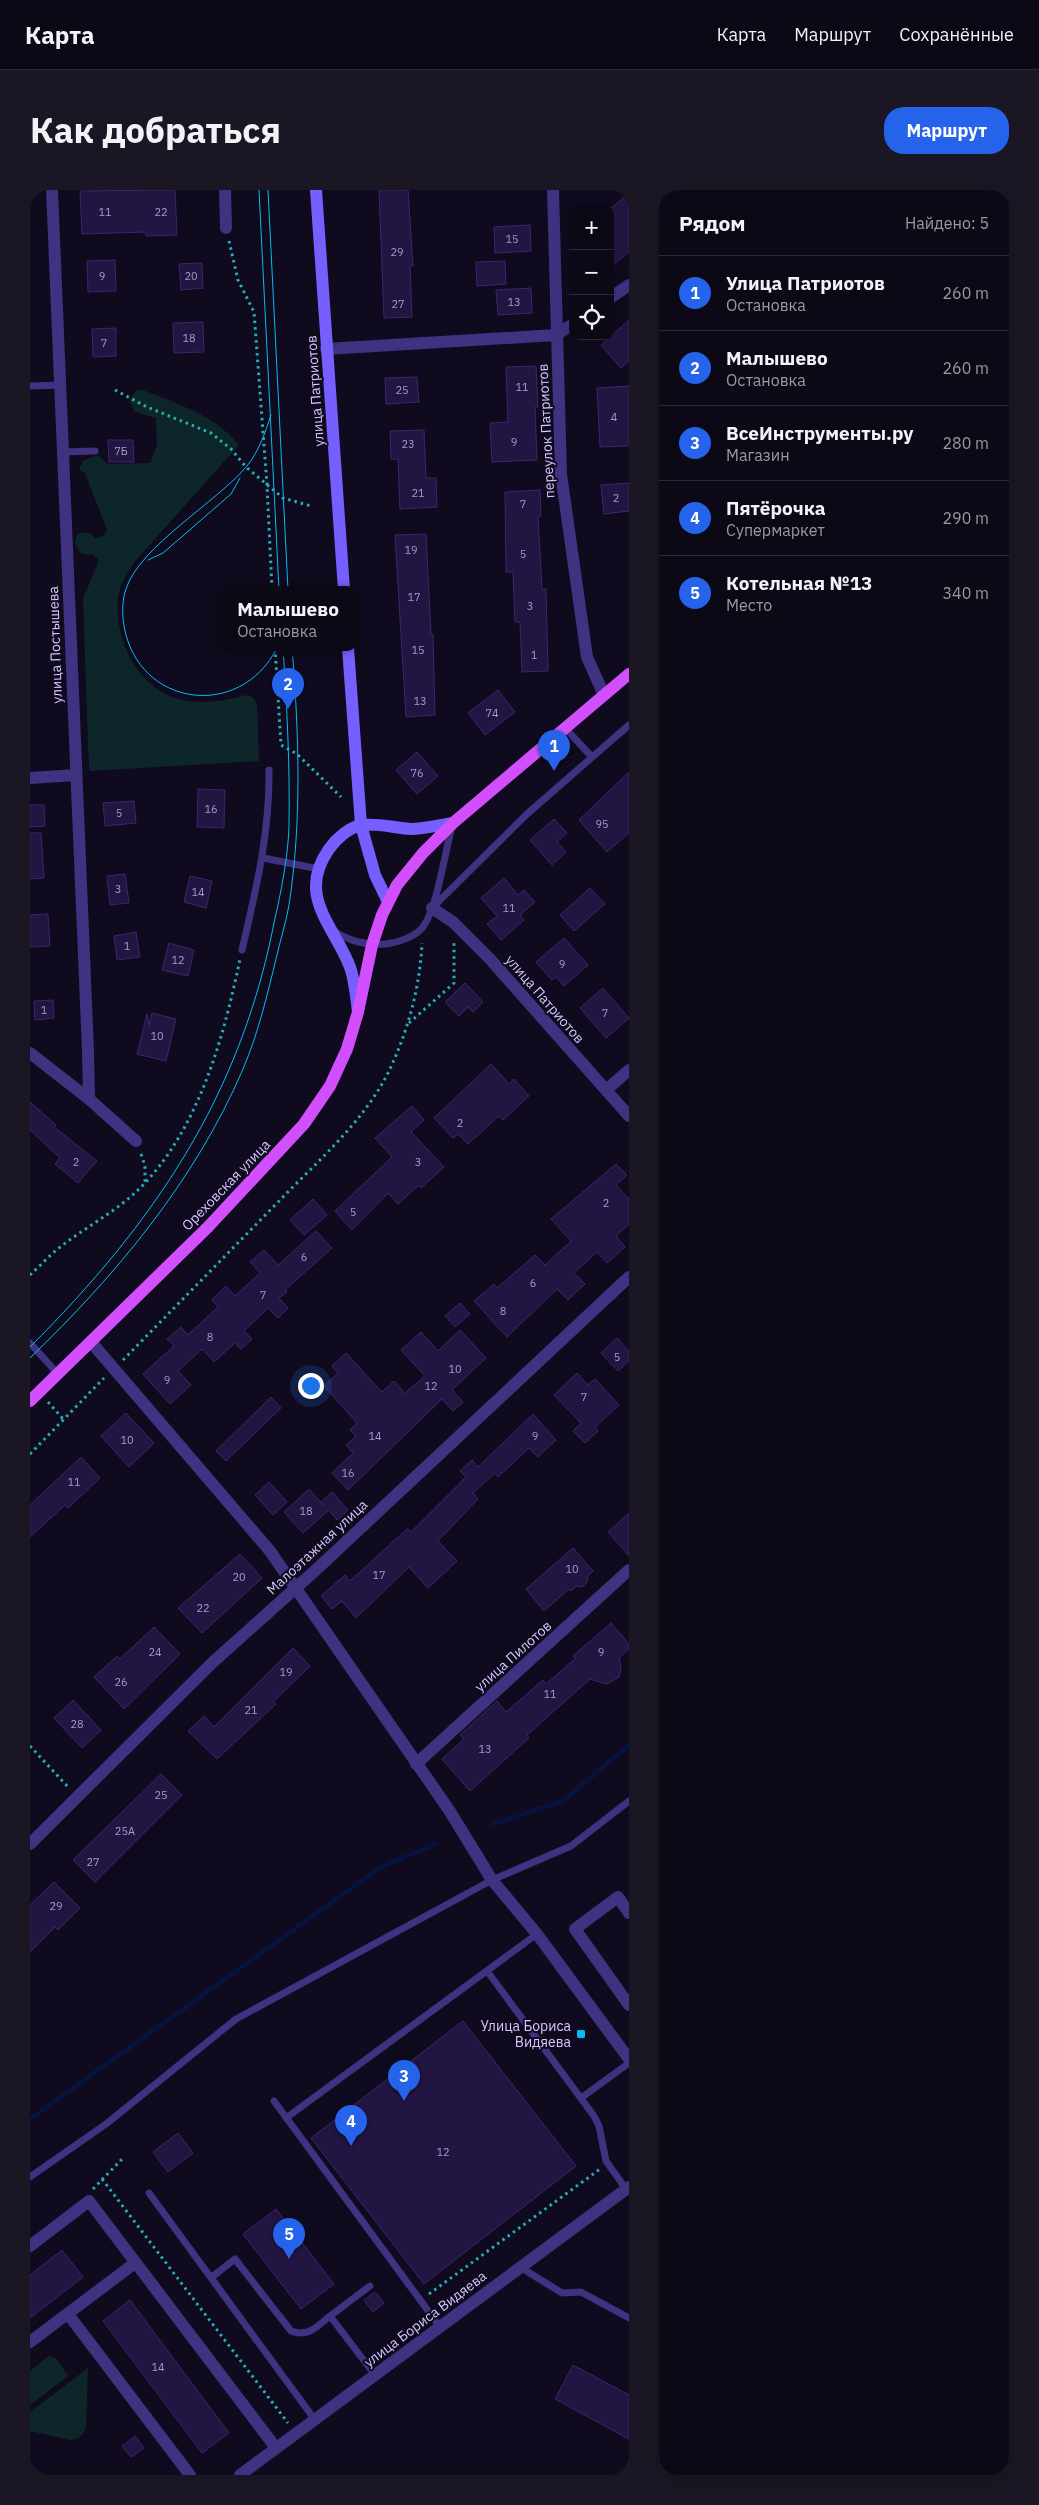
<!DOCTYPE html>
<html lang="ru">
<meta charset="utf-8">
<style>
body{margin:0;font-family:"IBM Plex Sans",sans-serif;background:#1a1623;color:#f1f3f6}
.controls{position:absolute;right:15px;top:15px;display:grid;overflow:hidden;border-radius:10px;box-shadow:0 5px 20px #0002}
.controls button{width:45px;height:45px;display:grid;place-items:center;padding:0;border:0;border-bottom:1px solid #2c2935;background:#0c0816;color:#f1f3f6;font:25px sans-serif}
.you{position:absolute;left:280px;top:1195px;width:18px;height:18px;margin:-12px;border:4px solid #fff;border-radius:50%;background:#1a73e8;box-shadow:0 0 0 8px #1a73e833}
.badge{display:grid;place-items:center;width:32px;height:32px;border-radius:50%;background:#2563eb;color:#fff;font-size:16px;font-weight:700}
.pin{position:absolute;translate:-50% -41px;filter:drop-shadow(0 1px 2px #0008)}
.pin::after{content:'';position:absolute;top:26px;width:18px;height:15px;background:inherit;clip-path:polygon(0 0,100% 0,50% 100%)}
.popup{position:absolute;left:189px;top:396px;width:138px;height:65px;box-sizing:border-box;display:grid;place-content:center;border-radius:10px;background:#0c0816;filter:drop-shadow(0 1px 4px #0005);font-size:16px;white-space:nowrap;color:#9a9aa1}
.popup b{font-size:19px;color:#f1f3f6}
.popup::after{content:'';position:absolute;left:50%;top:100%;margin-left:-10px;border:10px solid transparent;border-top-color:#0c0816}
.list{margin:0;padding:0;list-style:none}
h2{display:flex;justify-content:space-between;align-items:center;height:65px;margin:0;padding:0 20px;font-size:21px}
h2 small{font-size:16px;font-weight:400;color:#9a9aa1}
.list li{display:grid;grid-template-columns:32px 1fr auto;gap:15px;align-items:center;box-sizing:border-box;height:75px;padding:0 20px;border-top:1px solid #2c2935}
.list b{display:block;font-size:19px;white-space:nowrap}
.list p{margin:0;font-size:16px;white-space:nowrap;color:#9a9aa1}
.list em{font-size:16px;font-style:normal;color:#9a9aa1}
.icon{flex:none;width:28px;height:28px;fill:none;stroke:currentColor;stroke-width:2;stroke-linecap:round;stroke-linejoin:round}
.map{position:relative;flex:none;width:599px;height:2285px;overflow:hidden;border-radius:20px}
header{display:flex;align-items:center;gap:30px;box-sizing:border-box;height:70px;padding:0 25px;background:#0c0816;border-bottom:1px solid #2c2935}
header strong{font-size:24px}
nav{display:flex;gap:28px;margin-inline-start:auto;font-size:18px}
.intro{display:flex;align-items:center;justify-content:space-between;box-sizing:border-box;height:120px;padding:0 30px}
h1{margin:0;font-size:35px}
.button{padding:12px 22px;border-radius:20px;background:#2563eb;color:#fff;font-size:18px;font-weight:700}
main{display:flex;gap:30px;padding:0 30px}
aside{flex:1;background:#0c0816;border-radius:20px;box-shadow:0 5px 20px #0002}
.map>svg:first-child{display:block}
.green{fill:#0d2629}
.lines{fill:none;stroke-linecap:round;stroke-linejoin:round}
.stream{stroke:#05133d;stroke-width:5}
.building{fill:#231541;stroke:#3d256f}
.path{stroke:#24aeb7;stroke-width:3;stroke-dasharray:2.5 4;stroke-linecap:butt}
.lane{stroke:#3e3281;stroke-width:7}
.street{stroke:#3e3281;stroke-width:12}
.secondary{stroke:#765fff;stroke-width:12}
.primary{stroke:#d24fff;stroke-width:12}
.tram{stroke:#00bdf3;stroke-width:1}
.poi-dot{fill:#00bdf3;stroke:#100a1e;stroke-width:2}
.labels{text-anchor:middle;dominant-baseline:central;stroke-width:4;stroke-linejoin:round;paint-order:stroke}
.number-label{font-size:11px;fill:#a89bd0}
.street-label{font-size:14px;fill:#d5c8ff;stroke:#100a1e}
.poi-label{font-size:14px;fill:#d5c8ff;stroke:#100a1e;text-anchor:end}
</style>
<header>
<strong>Карта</strong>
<nav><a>Карта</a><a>Маршрут</a><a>Сохранённые</a></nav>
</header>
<div class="intro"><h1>Как добраться</h1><a class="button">Маршрут</a></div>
<main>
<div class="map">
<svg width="599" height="2285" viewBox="0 0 599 2285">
<rect width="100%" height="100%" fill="#100a1e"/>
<path class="green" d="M 113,200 C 146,213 186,226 209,255 L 106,370 C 98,382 90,394 88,408 C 84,449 107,497 148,509 C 172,515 193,511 216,505 L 222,507 L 227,513 L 229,571 L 59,581 L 53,409 L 69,370 L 62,364 C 51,366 49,363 45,353 L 47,345 C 55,340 59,342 66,348 L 73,346 L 77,340 L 55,283 L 49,279 L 53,271 L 68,265 L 78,274 L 120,273 L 127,255 L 126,228 L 105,222 L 99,211 L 106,201 Z
M 19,2166 L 26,2168 L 38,2186 L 0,2215 L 0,2181 Z
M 58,2178 L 56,2238 C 54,2245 47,2250 40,2250 L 0,2241 L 0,2222 Z"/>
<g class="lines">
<path class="stream" d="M 463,1634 L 533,1611 L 599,1555
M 0,1929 L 351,1677 L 406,1654"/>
</g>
<path class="building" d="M 139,0 L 145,0 L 147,45 L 116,46 L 116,42 L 52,44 L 50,1 Z
M 349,0 L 378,0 L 383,76 L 380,76 L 382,127 L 354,128 Z
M 599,3 L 599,62 L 580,78 L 580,19 Z
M 500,35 L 501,61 L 465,63 L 464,37 Z
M 85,70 L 86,101 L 58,102 L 57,71 Z
M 475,71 L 476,94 L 447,96 L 446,72 Z
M 172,73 L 173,98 L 151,100 L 149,74 Z
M 501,98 L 502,123 L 468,125 L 466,100 Z
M 599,130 L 599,171 L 591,178 L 571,155 Z
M 173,132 L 174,162 L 144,163 L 143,133 Z
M 86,138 L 86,166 L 63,167 L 62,139 Z
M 506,176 L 508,217 L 505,217 L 507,270 L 462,272 L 460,233 L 478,232 L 476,177 Z
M 387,187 L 389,212 L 356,214 L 355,188 Z
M 599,196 L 599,256 L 570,257 L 567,198 Z
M 394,240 L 396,288 L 406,288 L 407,317 L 370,319 L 368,269 L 361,269 L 360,241 Z
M 78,250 L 103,250 L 104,272 L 79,272 Z
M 599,293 L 599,321 L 574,324 L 571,295 Z
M 510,300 L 511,326 L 508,326 L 512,400 L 516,399 L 518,481 L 492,482 L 490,432 L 485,432 L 483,382 L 476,382 L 475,302 Z
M 396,344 L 401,444 L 403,444 L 405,525 L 376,527 L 365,345 Z
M 468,500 L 485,522 L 455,545 L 438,523 Z
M 387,562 L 408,586 L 387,604 L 366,580 Z
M 599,582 L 599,643 L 577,662 L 549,630 Z
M 168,599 L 195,600 L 194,638 L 167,637 Z
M 104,611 L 106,633 L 75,636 L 73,613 Z
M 0,615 L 14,615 L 15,636 L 0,637 Z
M 524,629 L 537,643 L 527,652 L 536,662 L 522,675 L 500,650 Z
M 0,643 L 11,643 L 14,688 L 0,689 Z
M 95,684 L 99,713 L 80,715 L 77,686 Z
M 160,686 L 182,691 L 176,718 L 154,712 Z
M 474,688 L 488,705 L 494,700 L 505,712 L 490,725 L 494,730 L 471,750 L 457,734 L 467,726 L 451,708 Z
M 560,698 L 575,714 L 544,741 L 530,725 Z
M 18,724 L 20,756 L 0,757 L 0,725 Z
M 106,742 L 110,767 L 87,770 L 84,746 Z
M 534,748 L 558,775 L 534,796 L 526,787 L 522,790 L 506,772 Z
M 139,753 L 164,760 L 158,786 L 132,780 Z
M 435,793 L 453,812 L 443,822 L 438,817 L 429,826 L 415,812 Z
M 573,798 L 599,828 L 576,848 L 550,818 Z
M 23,810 L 24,828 L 5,830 L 4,811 Z
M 122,823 L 146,829 L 136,871 L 107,864 L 117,824 L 119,835 Z
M 461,874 L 479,894 L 484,889 L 499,906 L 473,930 L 469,926 L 438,954 L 428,944 L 423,948 L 404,928 Z
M 0,912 L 26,935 L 24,937 L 67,971 L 48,993 L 25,974 L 30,968 L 0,940 Z
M 382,916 L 394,930 L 381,942 L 414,977 L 391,998 L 389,995 L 368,1014 L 358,1003 L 322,1040 L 305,1021 L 362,967 L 345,948 Z
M 586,974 L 597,985 L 586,995 L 599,1009 L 599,1034 L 586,1046 L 595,1057 L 577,1073 L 567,1062 L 544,1083 L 555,1094 L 538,1110 L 527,1099 L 477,1147 L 444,1111 L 464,1094 L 467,1098 L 505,1065 L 515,1075 L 541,1051 L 521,1029 Z
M 283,1009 L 297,1025 L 274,1045 L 260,1030 Z
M 286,1041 L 302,1058 L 255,1100 L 257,1102 L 249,1108 L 258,1118 L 248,1128 L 238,1118 L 214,1141 L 222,1149 L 211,1159 L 205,1153 L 184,1172 L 172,1159 L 148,1181 L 161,1195 L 140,1214 L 113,1184 L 144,1156 L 137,1149 L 151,1137 L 158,1145 L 188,1117 L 182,1110 L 196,1096 L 205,1106 L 230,1083 L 220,1072 L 234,1060 L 248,1075 Z
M 430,1113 L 440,1124 L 425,1137 L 415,1126 Z
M 430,1140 L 456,1168 L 422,1200 L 433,1212 L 423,1221 L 412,1209 L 318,1300 L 302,1283 L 323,1263 L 316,1255 L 326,1246 L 320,1240 L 327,1233 L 294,1196 L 308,1183 L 302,1176 L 316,1163 L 352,1202 L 364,1191 L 375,1203 L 395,1186 L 371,1160 L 391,1142 L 408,1161 Z
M 587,1148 L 599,1161 L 599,1171 L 588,1181 L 571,1163 Z
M 547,1183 L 558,1195 L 565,1189 L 589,1215 L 565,1237 L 568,1241 L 555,1253 L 543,1241 L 551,1233 L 524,1205 Z
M 241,1207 L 251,1218 L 196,1271 L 186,1261 Z
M 96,1223 L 124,1253 L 99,1277 L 71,1246 Z
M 503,1224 L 526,1250 L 508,1267 L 499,1258 L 468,1287 L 465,1283 L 443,1303 L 448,1309 L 408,1351 L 427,1371 L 398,1398 L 379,1377 L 326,1428 L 312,1411 L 302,1419 L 291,1406 L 315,1385 L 320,1391 L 377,1339 L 381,1342 L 436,1287 L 430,1281 L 442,1270 L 448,1277 Z
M 51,1267 L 70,1288 L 38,1318 L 35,1315 L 0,1347 L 0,1315 Z
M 239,1292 L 257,1312 L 243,1325 L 225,1305 Z
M 279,1299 L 294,1316 L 291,1312 L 302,1302 L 318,1320 L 307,1330 L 299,1320 L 273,1343 L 254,1322 Z
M 599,1323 L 599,1366 L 578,1342 Z
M 543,1358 L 563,1381 L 558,1386 L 557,1392 L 552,1397 L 546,1396 L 541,1401 L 539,1399 L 514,1421 L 496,1399 Z
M 210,1364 L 232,1388 L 172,1443 L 148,1418 Z
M 581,1433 L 599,1454 L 599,1459 L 589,1468 L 591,1478 L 589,1487 L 577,1494 L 560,1489 L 497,1545 L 499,1548 L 440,1601 L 412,1569 L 434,1549 L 430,1545 L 467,1511 L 476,1522 L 513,1490 L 516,1494 L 546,1468 L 543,1466 Z
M 124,1437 L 150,1464 L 94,1519 L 64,1487 L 87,1466 L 90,1469 Z
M 263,1458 L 280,1476 L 243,1512 L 246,1514 L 187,1569 L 158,1541 L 174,1526 L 184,1537 Z
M 43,1510 L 71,1540 L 52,1558 L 24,1528 Z
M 131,1584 L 152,1605 L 65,1692 L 43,1670 Z
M 24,1692 L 50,1718 L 28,1740 L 25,1737 L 0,1762 L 0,1715 Z
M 433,1831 L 546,1976 L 394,2094 L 281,1948 Z
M 148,1943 L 163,1963 L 138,1982 L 123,1962 Z
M 246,2019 L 304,2094 L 271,2119 L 213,2044 Z
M 32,2060 L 53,2087 L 0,2128 L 0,2085 Z
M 345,2102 L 354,2113 L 343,2122 L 334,2110 Z
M 100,2110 L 199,2243 L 172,2263 L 73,2131 Z
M 543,2175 L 599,2205 L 599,2249 L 525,2209 Z
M 105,2246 L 114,2258 L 101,2267 L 92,2256 Z"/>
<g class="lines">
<path class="path" d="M 199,51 L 208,90 L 224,122 L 237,295 L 242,400
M 85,200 L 117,217 L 181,243 L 201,259 L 216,277 L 253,308 L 281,316
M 245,458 L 251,555 L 267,564 L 311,607
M 379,833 L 424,793 L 424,753
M 111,964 L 115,976 L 115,992
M 0,1085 C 8,1078 16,1069 24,1062 C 54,1037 89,1021 115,993 C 170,934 194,846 210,769
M 93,1170 C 146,1116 199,1062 252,1008 C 290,969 335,930 359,881 C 378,841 390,797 392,753
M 18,1212 L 34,1230
M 0,1264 L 74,1188
M 0,1556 L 39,1598
M 72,1989 L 258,2233
M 63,1999 L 93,1968
M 399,2104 L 570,1979"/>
<path class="lane" d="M 0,196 L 30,195
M 32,262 L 65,261
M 535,538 L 562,567
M 233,668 L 289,679
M 402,718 L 497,624 L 599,535
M 304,741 C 321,752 335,755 355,754 C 367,753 385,747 393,737 C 407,718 415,662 422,636
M 212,760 C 226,700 240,642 239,580
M 0,1153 L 28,1184
M 457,1781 L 564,1926 L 569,1936 L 576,1971 L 596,1999
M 551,1908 L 599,1873
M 244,1911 L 410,2137
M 256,1928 L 507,1744
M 0,1987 L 76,1934 L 206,1829 L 462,1690 L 541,1656 L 599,1611
M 119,2003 L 285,2230
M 490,2077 L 532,2103 L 551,2102 L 599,2128
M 182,2087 L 205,2069 L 261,2141 C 278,2148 288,2136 300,2126 L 345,2185
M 300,2126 L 340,2096"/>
<path class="street" d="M 22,0 L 58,861 L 59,909
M 195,0 L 196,38
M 523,0 L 531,284 L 557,467 L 574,505
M 580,108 L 599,95
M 296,159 L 526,145 L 543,134
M 0,588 L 46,585
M 402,718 L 423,732 L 460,769 L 599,926
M 0,863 L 59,909 L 106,951
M 576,900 L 599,880
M 61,1152 L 240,1361 L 419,1620 L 462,1690 L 507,1744 L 599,1869
M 386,1574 L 599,1380
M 0,1654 L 182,1473 L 288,1378 L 599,1087
M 599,1723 L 588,1707 L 545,1739 L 599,1815
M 0,2056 L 59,2011 L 246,2258
M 38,2124 L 160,2285
M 0,2152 L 105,2073
M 0,2281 L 3,2285
M 210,2285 L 599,1997"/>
<path class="secondary" d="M 286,0 L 314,400
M 318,458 L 331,635 L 345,685 L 358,712
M 328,822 C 326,807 325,791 320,777 C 304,735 266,706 299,659 C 306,649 319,637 332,635 C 347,633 366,638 381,639 C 395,639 409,635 423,633"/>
<path class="primary" d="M 0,1211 L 178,1037 L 274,934 L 300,896 L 317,859 L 328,822 L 342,755 L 352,725 L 367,695 L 393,663 L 423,633 L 599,484"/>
<path class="tram" d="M 229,0 L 249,400
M 238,0 L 258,400
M 241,225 C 235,243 229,261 217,276 C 188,311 109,357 96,399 C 92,410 92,424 94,436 C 108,517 210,531 247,458
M 118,370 L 133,363 L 201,304 L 210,288
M 0,1157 C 124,1033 210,907 244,733 C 251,702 258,668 259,636 C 260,577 257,517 253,458
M 0,1168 C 86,1085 165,991 213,879 C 228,844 237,806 246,769 C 250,751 256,733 259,715 C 272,631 269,543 262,458"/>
</g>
<rect class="poi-dot" x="546" y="1839" width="10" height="10" rx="2.5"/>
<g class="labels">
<g class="number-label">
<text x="75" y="22">11</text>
<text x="131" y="22">22</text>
<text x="482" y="49">15</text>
<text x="367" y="62">29</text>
<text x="72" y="86">9</text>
<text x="161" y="86">20</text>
<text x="484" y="112">13</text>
<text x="368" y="114">27</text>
<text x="159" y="148">18</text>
<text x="74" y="153">7</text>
<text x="492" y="197">11</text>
<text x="372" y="200">25</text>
<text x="584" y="227">4</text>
<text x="484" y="252">9</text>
<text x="378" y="254">23</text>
<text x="91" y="261">7Б</text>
<text x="388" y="303">21</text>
<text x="586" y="308">2</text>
<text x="493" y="314">7</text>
<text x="381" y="360">19</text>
<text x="493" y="364">5</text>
<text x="384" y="407">17</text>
<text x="500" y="416">3</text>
<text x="388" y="460">15</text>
<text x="504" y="465">1</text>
<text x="390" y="511">13</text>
<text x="462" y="523">74</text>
<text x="387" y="583">76</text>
<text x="181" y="619">16</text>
<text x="89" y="623">5</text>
<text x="572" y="634">95</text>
<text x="88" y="699">3</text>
<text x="168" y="702">14</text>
<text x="479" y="718">11</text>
<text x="97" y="756">1</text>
<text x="148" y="770">12</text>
<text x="532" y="774">9</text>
<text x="14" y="820">1</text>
<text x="575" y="823">7</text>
<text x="127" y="846">10</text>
<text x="430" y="933">2</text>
<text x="46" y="972">2</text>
<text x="388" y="972">3</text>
<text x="576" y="1013">2</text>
<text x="323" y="1022">5</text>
<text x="274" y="1067">6</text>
<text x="503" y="1093">6</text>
<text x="233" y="1105">7</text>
<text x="473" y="1121">8</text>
<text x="180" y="1147">8</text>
<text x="587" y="1167">5</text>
<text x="425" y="1179">10</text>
<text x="137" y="1190">9</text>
<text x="401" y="1196">12</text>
<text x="554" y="1207">7</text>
<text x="345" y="1246">14</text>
<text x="505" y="1246">9</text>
<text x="97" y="1250">10</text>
<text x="318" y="1283">16</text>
<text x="44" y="1292">11</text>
<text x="276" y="1321">18</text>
<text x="542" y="1379">10</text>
<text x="349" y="1385">17</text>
<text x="209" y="1387">20</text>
<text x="173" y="1418">22</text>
<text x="125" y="1462">24</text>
<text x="571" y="1462">9</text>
<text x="256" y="1482">19</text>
<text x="91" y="1492">26</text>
<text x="520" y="1504">11</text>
<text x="221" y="1520">21</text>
<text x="47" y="1534">28</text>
<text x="455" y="1559">13</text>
<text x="131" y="1605">25</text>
<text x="95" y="1641">25А</text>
<text x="63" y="1672">27</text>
<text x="26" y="1716">29</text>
<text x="413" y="1962">12</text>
<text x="128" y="2177">14</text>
</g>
<g class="street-label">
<text transform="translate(285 201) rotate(-94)">улица Патриотов</text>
<text transform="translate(516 241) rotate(-93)">переулок Патриотов</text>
<text transform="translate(25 455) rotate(-92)">улица Постышева</text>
<text transform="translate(515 809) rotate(49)">улица Патриотов</text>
<text transform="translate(196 995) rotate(-46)">Ореховская улица</text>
<text transform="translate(287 1357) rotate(-43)">Малоэтажная улица</text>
<text transform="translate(483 1466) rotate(-42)">улица Пилотов</text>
<text transform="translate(395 2129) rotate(-37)">улица Бориса Видяева</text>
</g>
<g class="poi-label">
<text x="541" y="1836">Улица Бориса<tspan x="541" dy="16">Видяева</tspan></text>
</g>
</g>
</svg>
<div class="controls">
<button>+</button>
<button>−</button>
<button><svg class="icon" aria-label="locate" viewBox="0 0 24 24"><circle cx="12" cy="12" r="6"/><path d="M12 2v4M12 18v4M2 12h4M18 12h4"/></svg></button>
</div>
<div class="you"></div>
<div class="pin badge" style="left:524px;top:581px">1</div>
<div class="pin badge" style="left:258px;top:519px">2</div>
<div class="popup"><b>Малышево</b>Остановка</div>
<div class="pin badge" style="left:374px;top:1911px">3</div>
<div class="pin badge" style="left:321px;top:1956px">4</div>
<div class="pin badge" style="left:259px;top:2069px">5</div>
</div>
<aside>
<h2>Рядом<small>Найдено: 5</small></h2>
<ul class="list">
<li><span class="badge">1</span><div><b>Улица Патриотов</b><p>Остановка</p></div><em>260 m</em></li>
<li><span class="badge">2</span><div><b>Малышево</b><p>Остановка</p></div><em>260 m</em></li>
<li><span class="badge">3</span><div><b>ВсеИнструменты.ру</b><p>Магазин</p></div><em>280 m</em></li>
<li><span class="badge">4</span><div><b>Пятёрочка</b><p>Супермаркет</p></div><em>290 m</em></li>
<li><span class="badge">5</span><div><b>Котельная №13</b><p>Место</p></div><em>340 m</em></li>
</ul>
</aside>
</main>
